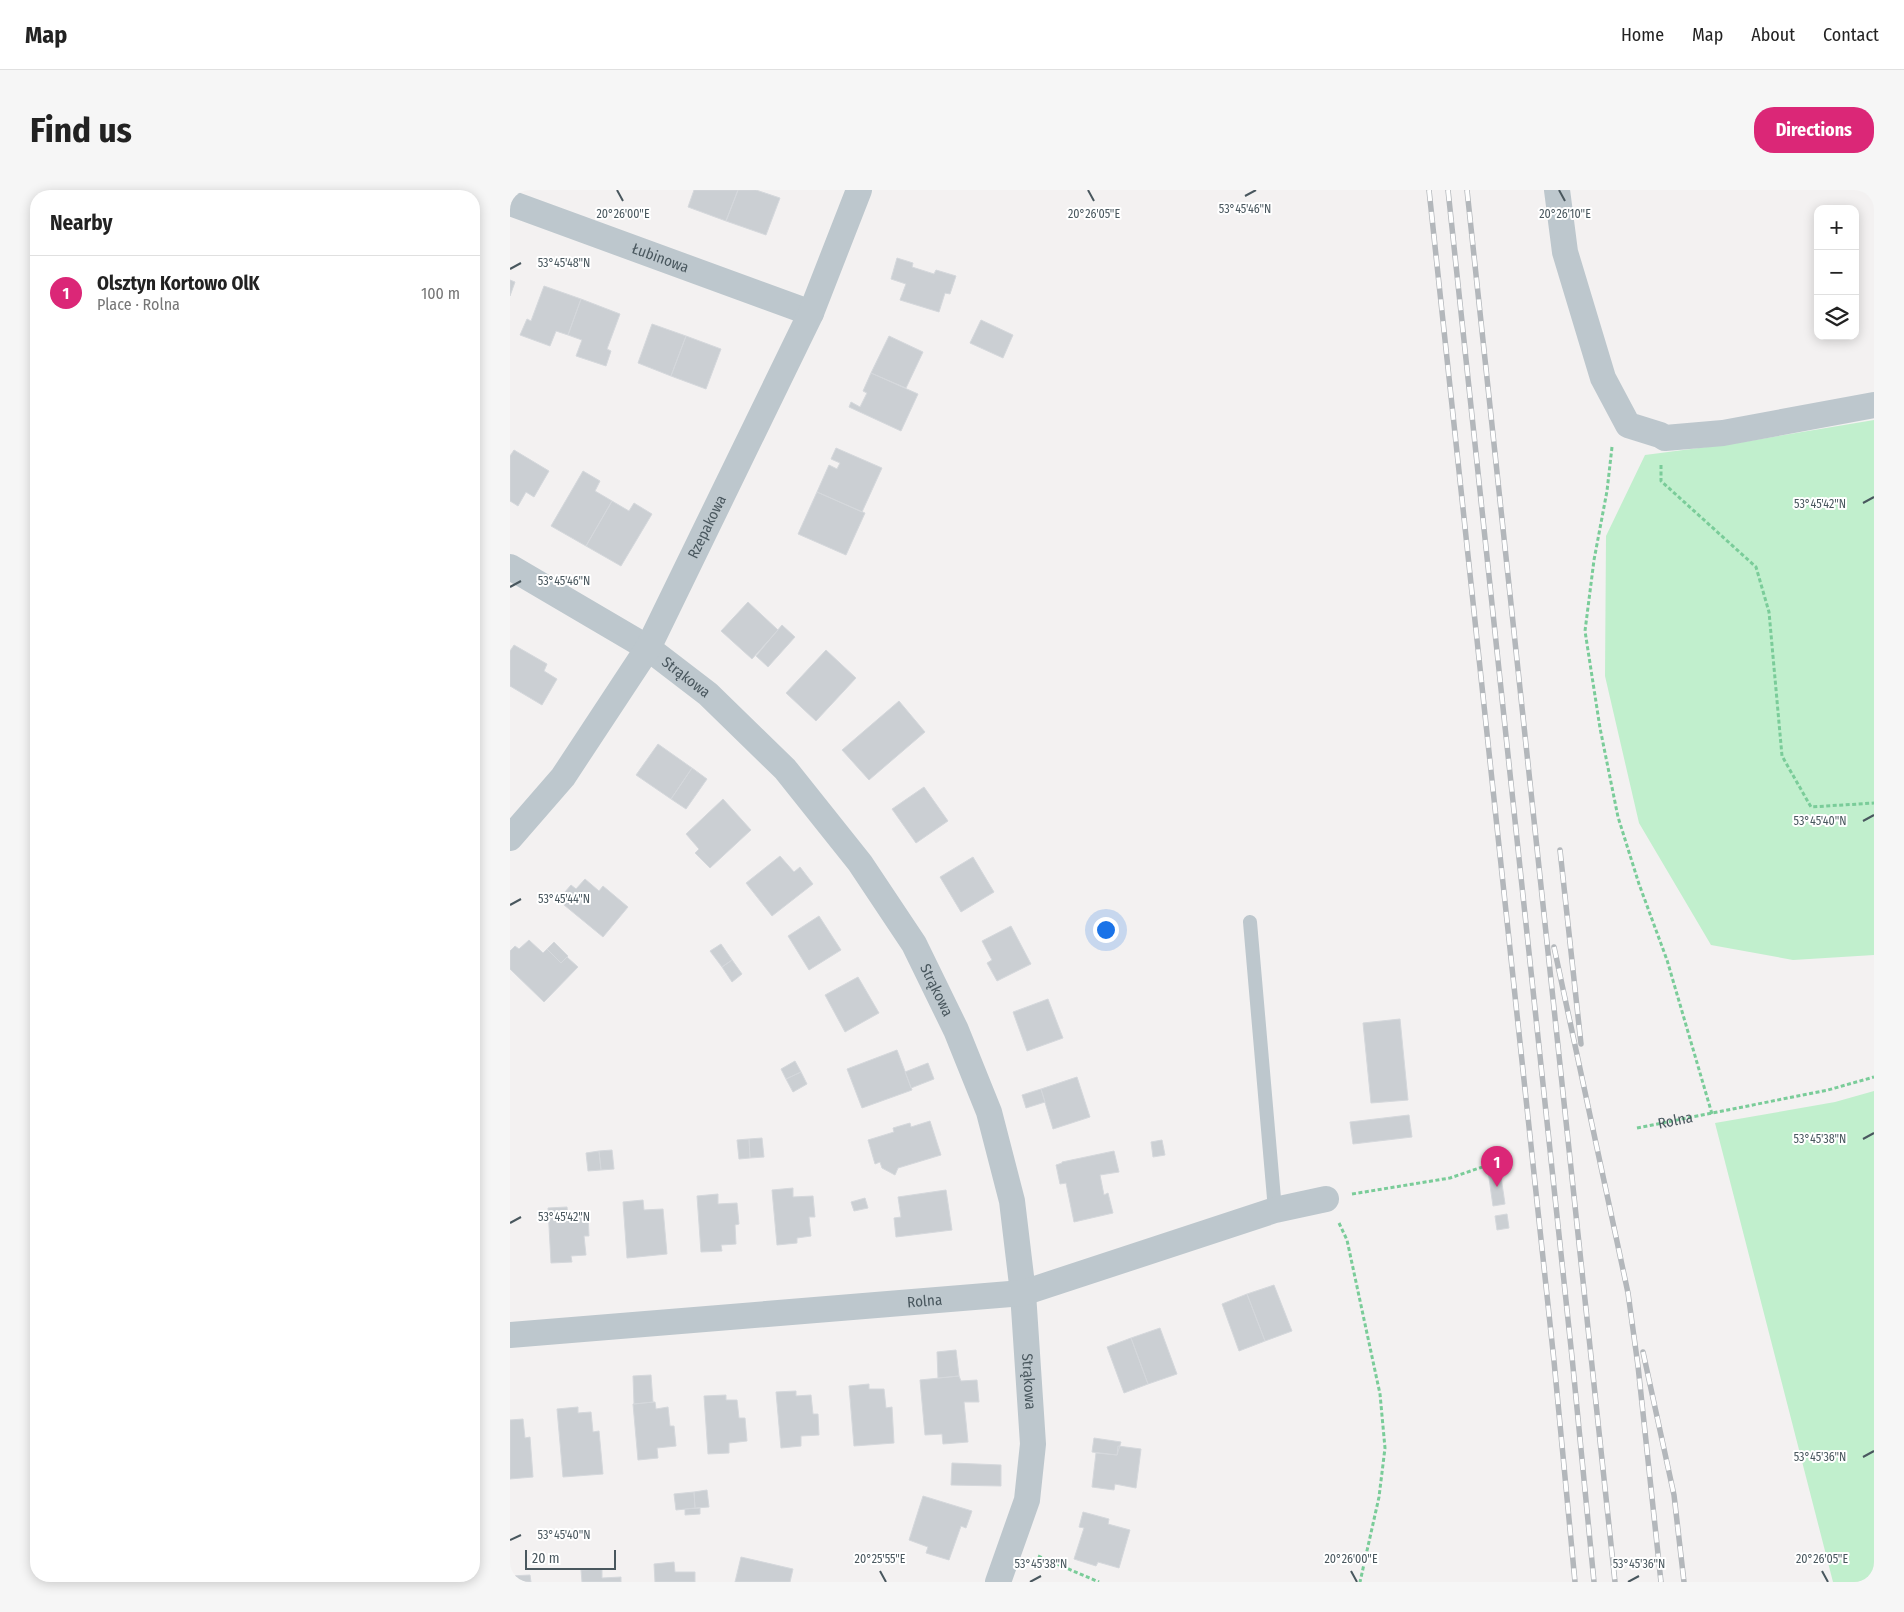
<!DOCTYPE html>
<meta charset="utf-8">
<style>
body{margin:0;font-family:"Fira Sans Condensed",sans-serif;background:#f6f6f6;color:#222}
.controls{position:absolute;right:15px;top:15px;display:grid;overflow:hidden;border-radius:10px;box-shadow:0 2px 12px #0003}
.controls button{width:45px;height:45px;display:grid;place-items:center;padding:0;border:0;border-bottom:1px solid #e0e0e0;background:#fff;color:#222;font:25px sans-serif}
.scale{position:absolute;left:15px;bottom:12px;width:91px;box-sizing:border-box;padding-left:5px;border:2px solid #49575e;border-top:0;font-size:14px;line-height:18px;white-space:nowrap;color:#49575e;-webkit-text-stroke:4px #fff;paint-order:stroke}
.you{position:absolute;left:595px;top:739px;width:18px;height:18px;margin:-12px;border:4px solid #fff;border-radius:50%;background:#1a73e8;box-shadow:0 0 0 8px #1a73e833}
.badge{display:grid;place-items:center;width:32px;height:32px;border-radius:50%;background:#db2777;color:#fff;font-size:16px;font-weight:700}
.pin{position:absolute;translate:-50% -41px;filter:drop-shadow(0 1px 2px #0008)}
.pin::after{content:'';position:absolute;top:26px;width:18px;height:15px;background:inherit;clip-path:polygon(0 0,100% 0,50% 100%)}
.list{margin:0;padding:0;list-style:none}
h2{display:flex;justify-content:space-between;align-items:center;height:65px;margin:0;padding:0 20px;font-size:21px}
h2 small{font-size:16px;font-weight:400;color:#767676}
.list li{display:grid;grid-template-columns:32px 1fr auto;gap:15px;align-items:center;box-sizing:border-box;height:75px;padding:0 20px;border-top:1px solid #e0e0e0}
.list b{display:block;font-size:19px;white-space:nowrap}
.list p{margin:0;font-size:16px;white-space:nowrap;color:#767676}
.list em{font-size:16px;font-style:normal;color:#767676}
.icon{flex:none;width:28px;height:28px;fill:none;stroke:currentColor;stroke-width:2;stroke-linecap:round;stroke-linejoin:round}
.map{position:relative;flex:none;width:1364px;height:1392px;overflow:hidden;border-radius:20px}
header{display:flex;align-items:center;gap:30px;box-sizing:border-box;height:70px;padding:0 25px;background:#fff;border-bottom:1px solid #e0e0e0}
header strong{font-size:24px}
nav{display:flex;gap:28px;margin-inline-start:auto;font-size:18px}
.intro{display:flex;align-items:center;justify-content:space-between;box-sizing:border-box;height:120px;padding:0 30px}
h1{margin:0;font-size:35px}
.button{padding:12px 22px;border-radius:20px;background:#db2777;color:#fff;font-size:18px;font-weight:700}
main{display:flex;gap:30px;padding:0 30px}
aside{flex:1;background:#fff;border-radius:20px;box-shadow:0 2px 12px #0003}
.map>svg:first-child{display:block}
.green{fill:#c1efcd}
.building{fill:#cbcfd3;stroke:#d5d8dc}
.lines{fill:none;stroke-linecap:round;stroke-linejoin:round}
.path{stroke:#7acc99;stroke-width:3;stroke-dasharray:4 2.5;stroke-linecap:butt}
.lane{stroke:#bdc7cd;stroke-width:14}
.street{stroke:#bdc7cd;stroke-width:26}
.rail-casing{stroke:#b3b7bb;stroke-width:5.5}
.rail{stroke:#fff;stroke-width:4;stroke-dasharray:11;stroke-linecap:butt}
.ticks{fill:none;stroke:#49575e;stroke-width:2}
.labels{text-anchor:middle;dominant-baseline:central;stroke-width:4;stroke-linejoin:round;paint-order:stroke}
.street-label{font-size:15px;fill:#49575e;stroke:#fff}
.ticks-label{font-size:12px;text-anchor:middle;fill:#49575e;stroke:#fff;stroke-width:4;stroke-linejoin:round;paint-order:stroke}
</style>
<header>
<strong>Map</strong>
<nav><a>Home</a><a>Map</a><a>About</a><a>Contact</a></nav>
</header>
<div class="intro"><h1>Find us</h1><a class="button">Directions</a></div>
<main>
<aside>
<h2>Nearby<small></small></h2>
<ul class="list">
<li><span class="badge">1</span><div><b>Olsztyn Kortowo OlK</b><p>Place · Rolna</p></div><em>100 m</em></li>
</ul>
</aside>
<div class="map">
<svg width="1364" height="1392" viewBox="0 0 1364 1392">
<rect width="100%" height="100%" fill="#f3f1f1"/>
<path class="green" d="M 1364,230 L 1364,765 L 1283,770 L 1201,755 L 1129,633 L 1095,486 L 1096,346 L 1135,265 L 1227,253 Z
M 1364,901 L 1364,1392 L 1323,1392 L 1205,933 L 1325,912 Z"/>
<path class="building" d="M 184,0 L 228,0 L 216,31 L 178,17 Z
M 228,0 L 246,0 L 270,8 L 256,45 L 216,31 Z
M 387,68 L 403,73 L 402,77 L 424,84 L 426,80 L 446,86 L 440,104 L 435,103 L 429,122 L 390,110 L 396,94 L 381,89 Z
M 0,90 L 5,92 L 0,106 Z
M 34,96 L 71,109 L 58,145 L 46,141 L 40,156 L 10,145 L 17,129 L 21,131 Z
M 71,109 L 110,124 L 97,159 L 101,161 L 96,176 L 66,166 L 72,150 L 58,145 Z
M 471,130 L 503,145 L 493,168 L 460,153 Z
M 142,134 L 176,146 L 161,186 L 128,173 Z
M 176,146 L 211,159 L 196,199 L 161,186 Z
M 379,146 L 413,162 L 396,198 L 361,183 Z
M 361,183 L 408,204 L 391,241 L 339,217 L 341,212 L 350,217 L 357,203 L 353,201 Z
M 326,258 L 372,278 L 352,322 L 307,302 L 319,275 L 327,279 L 330,273 L 321,269 Z
M 4,260 L 39,281 L 24,307 L 16,302 L 8,316 L 0,311 L 0,266 Z
M 73,281 L 90,291 L 85,301 L 102,311 L 76,356 L 41,336 Z
M 307,302 L 355,323 L 336,365 L 288,344 Z
M 102,311 L 119,321 L 124,313 L 142,324 L 111,376 L 76,356 Z
M 238,412 L 268,440 L 242,469 L 211,441 Z
M 272,435 L 285,447 L 258,477 L 246,466 Z
M 4,455 L 37,474 L 34,481 L 47,489 L 32,515 L 0,496 L 0,461 Z
M 316,460 L 346,488 L 306,531 L 276,503 Z
M 389,511 L 415,542 L 359,590 L 332,560 Z
M 148,554 L 182,578 L 161,609 L 126,585 Z
M 182,578 L 197,589 L 176,619 L 161,609 Z
M 414,597 L 438,631 L 406,653 L 382,619 Z
M 213,609 L 241,640 L 200,678 L 185,663 L 189,659 L 176,644 Z
M 270,666 L 284,682 L 290,677 L 303,694 L 262,726 L 236,693 Z
M 463,667 L 484,702 L 451,722 L 430,687 Z
M 75,689 L 89,701 L 93,696 L 118,717 L 93,747 L 48,710 L 61,695 L 66,699 Z
M 309,726 L 331,760 L 299,780 L 278,746 Z
M 501,736 L 521,774 L 487,791 L 477,773 L 482,770 L 472,751 Z
M 19,750 L 33,763 L 37,759 L 51,773 L 57,767 L 68,777 L 34,812 L 0,779 L 0,761 L 5,756 L 9,759 Z
M 44,752 L 58,766 L 51,773 L 37,759 Z
M 211,754 L 222,770 L 212,777 L 200,761 Z
M 222,770 L 232,784 L 222,792 L 212,777 Z
M 348,787 L 369,823 L 335,842 L 315,805 Z
M 538,809 L 553,848 L 517,861 L 503,822 Z
M 890,829 L 898,910 L 861,913 L 853,833 Z
M 387,860 L 402,900 L 352,918 L 337,879 Z
M 285,871 L 291,882 L 276,889 L 271,879 Z
M 418,873 L 424,889 L 401,898 L 395,882 Z
M 291,882 L 297,894 L 283,902 L 276,889 Z
M 567,887 L 580,927 L 543,939 L 531,899 Z
M 531,899 L 535,912 L 516,918 L 512,905 Z
M 899,925 L 902,947 L 843,954 L 840,932 Z
M 420,931 L 431,965 L 388,978 L 385,985 L 372,978 L 370,972 L 365,974 L 358,950 L 384,942 L 383,938 L 400,933 L 401,937 Z
M 252,948 L 254,967 L 240,968 L 239,949 Z
M 239,949 L 240,968 L 229,969 L 227,950 Z
M 652,950 L 655,965 L 643,967 L 641,952 Z
M 102,960 L 104,979 L 91,980 L 89,961 Z
M 89,961 L 91,980 L 78,981 L 76,963 Z
M 604,961 L 609,982 L 590,985 L 594,1005 L 598,1003 L 603,1023 L 564,1032 L 556,993 L 550,994 L 546,975 L 552,973 L 552,972 Z
M 990,980 L 995,1014 L 983,1016 L 978,981 Z
M 283,998 L 283,1007 L 303,1006 L 305,1027 L 299,1027 L 301,1046 L 287,1048 L 287,1053 L 267,1055 L 262,1000 Z
M 436,1000 L 442,1040 L 386,1047 L 384,1028 L 391,1027 L 388,1007 Z
M 208,1004 L 208,1014 L 227,1013 L 229,1034 L 225,1035 L 226,1054 L 211,1055 L 212,1061 L 191,1062 L 187,1006 Z
M 355,1008 L 358,1018 L 344,1021 L 341,1012 Z
M 133,1010 L 134,1020 L 153,1019 L 157,1064 L 117,1068 L 113,1012 Z
M 57,1017 L 58,1026 L 78,1024 L 79,1046 L 74,1046 L 76,1065 L 61,1066 L 62,1072 L 41,1073 L 38,1018 Z
M 997,1024 L 999,1038 L 987,1040 L 985,1026 Z
M 764,1095 L 782,1141 L 755,1151 L 737,1104 Z
M 737,1104 L 755,1151 L 729,1161 L 712,1114 Z
M 650,1138 L 667,1184 L 638,1194 L 621,1148 Z
M 621,1148 L 638,1194 L 614,1203 L 597,1157 Z
M 446,1160 L 449,1186 L 428,1188 L 427,1162 Z
M 141,1185 L 143,1212 L 124,1214 L 123,1186 Z
M 449,1186 L 451,1191 L 467,1190 L 469,1212 L 454,1212 L 458,1252 L 433,1254 L 432,1244 L 415,1245 L 410,1190 Z
M 359,1194 L 359,1199 L 374,1199 L 376,1218 L 382,1217 L 384,1253 L 344,1256 L 339,1196 Z
M 286,1201 L 286,1206 L 301,1205 L 303,1224 L 308,1224 L 309,1245 L 291,1246 L 291,1256 L 271,1258 L 266,1202 Z
M 216,1205 L 216,1210 L 227,1210 L 229,1228 L 235,1228 L 237,1251 L 219,1253 L 219,1263 L 198,1264 L 194,1206 Z
M 145,1212 L 146,1219 L 158,1217 L 160,1236 L 164,1236 L 166,1256 L 147,1258 L 148,1268 L 128,1270 L 123,1214 Z
M 68,1217 L 68,1223 L 81,1222 L 83,1242 L 89,1241 L 93,1284 L 53,1287 L 47,1219 Z
M 13,1229 L 15,1248 L 20,1247 L 23,1287 L 0,1289 L 0,1230 Z
M 584,1248 L 611,1252 L 607,1265 L 582,1262 Z
M 608,1256 L 631,1259 L 626,1298 L 605,1294 L 604,1300 L 582,1297 L 586,1263 L 607,1265 Z
M 442,1273 L 491,1275 L 491,1296 L 441,1295 Z
M 197,1300 L 199,1317 L 185,1318 L 184,1302 Z
M 184,1302 L 185,1318 L 166,1320 L 164,1304 Z
M 413,1306 L 462,1321 L 456,1338 L 451,1336 L 439,1370 L 416,1363 L 418,1357 L 399,1350 Z
M 190,1318 L 190,1324 L 175,1325 L 175,1319 Z
M 573,1322 L 599,1329 L 598,1334 L 620,1340 L 609,1378 L 588,1372 L 586,1376 L 564,1369 L 574,1338 L 569,1337 Z
M 231,1367 L 283,1379 L 280,1392 L 225,1392 Z
M 164,1372 L 165,1382 L 185,1382 L 185,1392 L 145,1392 L 144,1374 Z
M 92,1379 L 92,1388 L 111,1387 L 111,1392 L 72,1392 L 71,1380 Z
M 20,1385 L 21,1392 L 0,1392 L 0,1386 Z"/>
<g class="lines">
<g class="path">
<path d="M 1102,257 L 1097,301 L 1084,370 L 1075,441 L 1090,538 L 1108,627 L 1129,694 L 1157,770 L 1202,924"/>
<path d="M 1151,275 L 1151,291 L 1246,377 L 1259,422 L 1272,566 L 1301,617 L 1364,613"/>
<path id="s1" d="M 1127,938 L 1318,900 L 1364,887"/>
<path d="M 842,1004 L 940,988 L 987,972"/>
<path d="M 829,1033 L 837,1050 L 870,1204 L 875,1258 L 869,1307 L 850,1392"/>
<path d="M 528,1366 L 589,1392"/>
</g>
<path class="lane" d="M 740,732 L 765,1020"/>
<g class="street">
<path d="M 1047,0 L 1055,62 L 1093,188 L 1118,235 L 1150,245 L 1155,248 L 1213,243 L 1364,215"/>
<path id="s2" d="M 0,13 L 301,123"/>
<path id="s3" d="M 0,377 L 138,458 L 198,504 L 275,579 L 350,673 L 404,754 L 446,840 L 479,922 L 502,1011 L 513,1103 L 523,1254 L 517,1310 L 488,1392"/>
<path id="s4" d="M 0,648 L 53,587 L 138,458 L 301,123 L 349,0"/>
<path id="s5" d="M 0,1145 L 513,1103 L 765,1020 L 816,1009"/>
</g>
<g class="rail-casing">
<path id="rail" d="M 919,0 L 1044,1171 L 1065,1392
M 938,0 L 1062,1167 L 1084,1392
M 957,0 L 1105,1392
M 1050,660 L 1071,854
M 1044,757 L 1118,1103 L 1128,1176 L 1151,1392
M 1133,1162 L 1164,1305 L 1174,1392"/>
</g>
<use href="#rail" class="rail"/>
</g>
<path class="ticks" d="M 107,0 L 113,11M 578,0 L 584,11M 1049,0 L 1055,11M 735,6 L 746,0M 0,79 L 11,73M 1353,313 L 1364,307M 0,397 L 11,391M 1353,631 L 1364,625M 0,715 L 11,709M 1353,949 L 1364,943M 0,1033 L 11,1027M 1353,1267 L 1364,1261M 0,1350 L 11,1345M 370,1381 L 376,1392M 841,1381 L 847,1392M 1312,1381 L 1318,1392M 520,1392 L 531,1386M 1118,1392 L 1129,1386"/>
<g class="labels">
<g class="street-label">
<text stroke="none"><textPath href="#s2" startOffset="160">Łubinowa</textPath></text>
<text stroke="none"><textPath href="#s4" startOffset="370">Rzepakowa</textPath></text>
<text stroke="none"><textPath href="#s3" startOffset="208">Strąkowa</textPath></text>
<text stroke="none"><textPath href="#s3" startOffset="612">Strąkowa</textPath></text>
<text stroke="none"><textPath href="#s1" startOffset="39">Rolna</textPath></text>
<text stroke="none"><textPath href="#s5" startOffset="416">Rolna</textPath></text>
<text stroke="none"><textPath href="#s3" startOffset="1018">Strąkowa</textPath></text>
</g>
</g>
<g class="ticks-label">
<text x="735" y="23">53°45'46"N</text>
<text x="113" y="28">20°26'00"E</text>
<text x="584" y="28">20°26'05"E</text>
<text x="1055" y="28">20°26'10"E</text>
<text x="54" y="77">53°45'48"N</text>
<text x="1310" y="318">53°45'42"N</text>
<text x="54" y="395">53°45'46"N</text>
<text x="1310" y="635">53°45'40"N</text>
<text x="54" y="713">53°45'44"N</text>
<text x="1310" y="953">53°45'38"N</text>
<text x="54" y="1031">53°45'42"N</text>
<text x="1310" y="1271">53°45'36"N</text>
<text x="54" y="1349">53°45'40"N</text>
<text x="370" y="1373">20°25'55"E</text>
<text x="841" y="1373">20°26'00"E</text>
<text x="1312" y="1373">20°26'05"E</text>
<text x="531" y="1378">53°45'38"N</text>
<text x="1129" y="1378">53°45'36"N</text>
</g>
</svg>
<div class="controls">
<button>+</button>
<button>−</button>
<button><svg class="icon" aria-label="layers" viewBox="0 0 24 24"><path d="M12 4l9 5-9 5-9-5zM3 14l9 5 9-5"/></svg></button>
</div>
<div class="scale">20 m</div>
<div class="you"></div>
<div class="pin badge" style="left:987px;top:997px">1</div>
</div>
</main>
